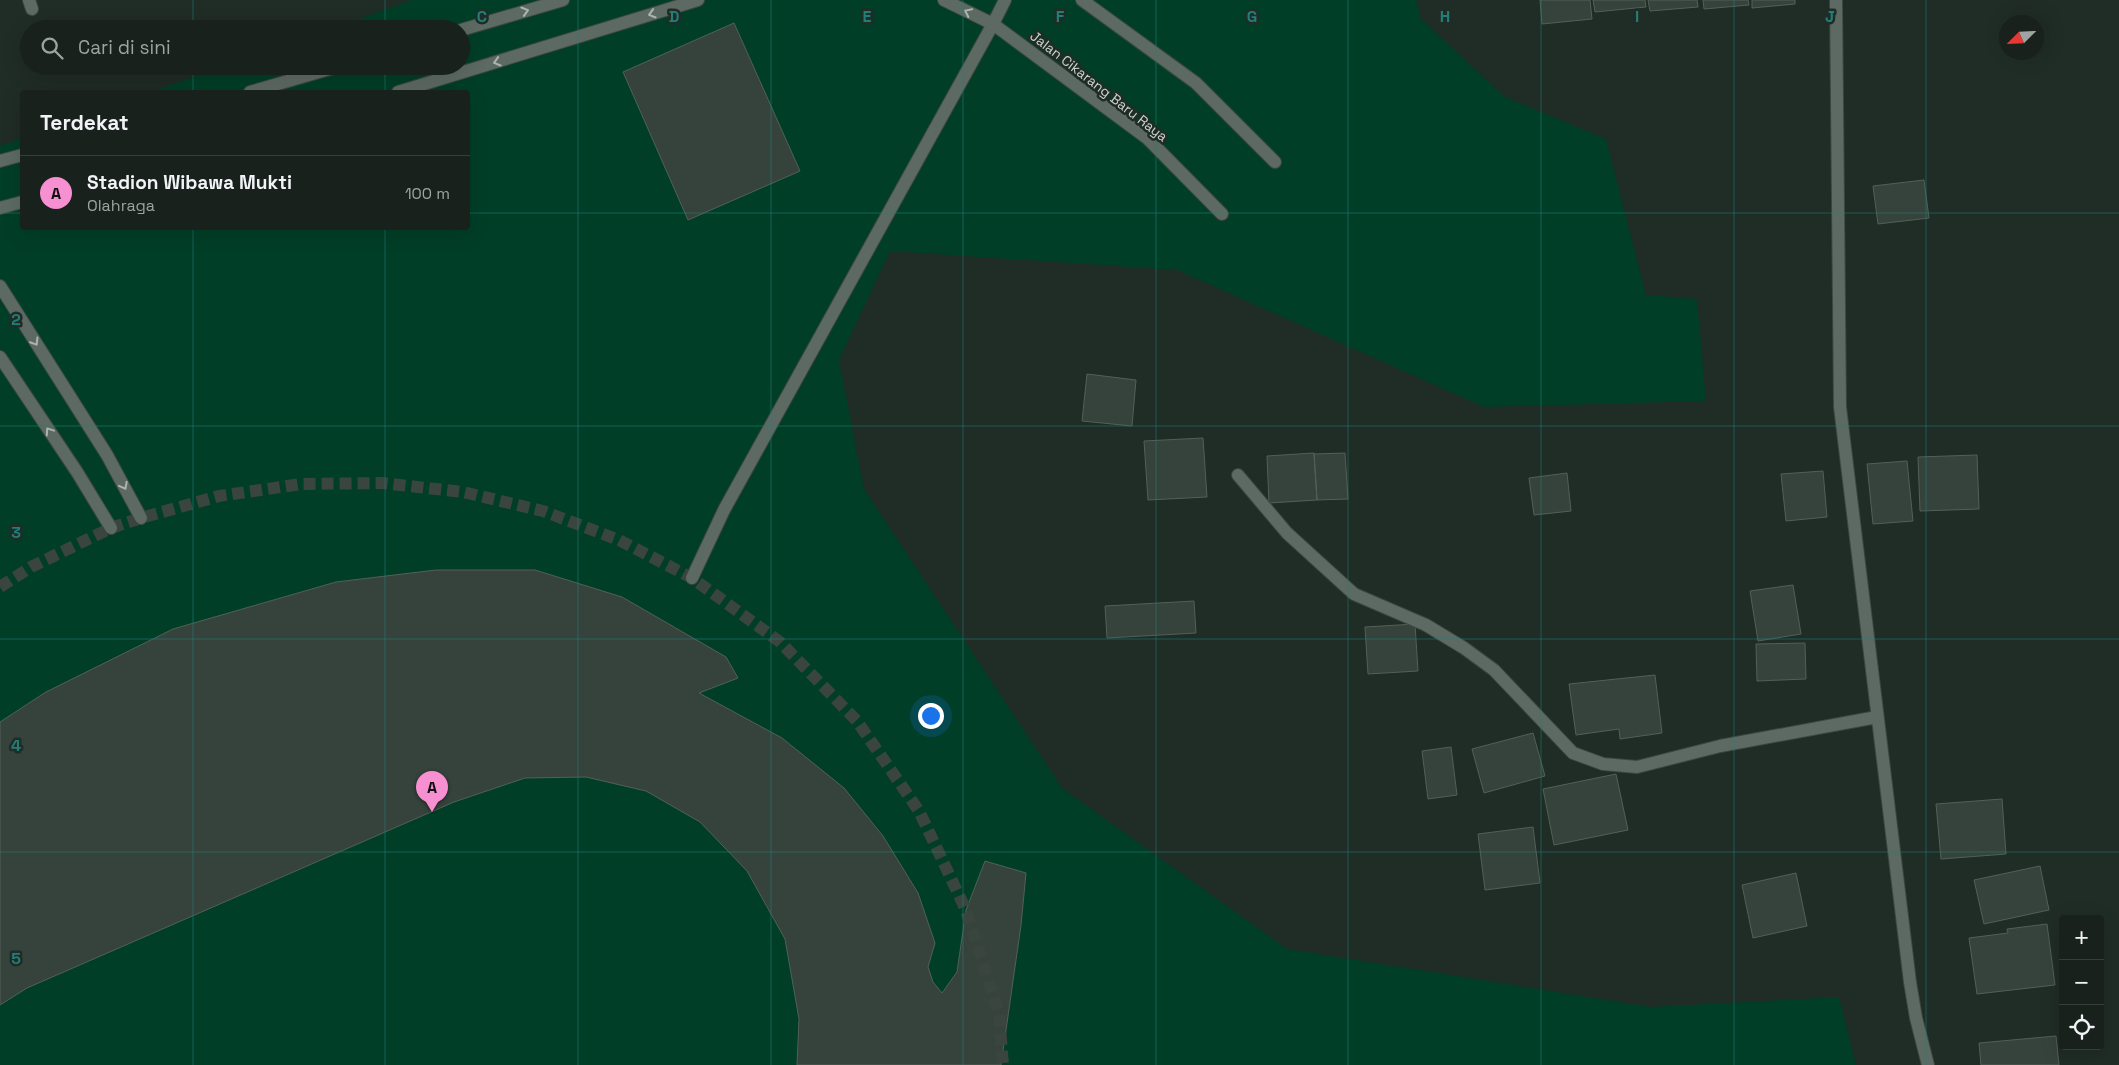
<!DOCTYPE html>
<html lang="id">
<meta charset="utf-8">
<style>
body{margin:0;font-family:"Space Grotesk",sans-serif;background:#212925;color:#f1f3f6}
.controls{position:absolute;right:15px;bottom:15px;display:grid;overflow:hidden;border-radius:5px;box-shadow:0 5px 20px #0002}
.controls button{width:45px;height:45px;display:grid;place-items:center;padding:0;border:0;border-bottom:1px solid #363e3b;background:#18211c;color:#f1f3f6;font:25px sans-serif}
.compass{position:absolute;left:1999px;top:15px;width:45px;height:45px;border-radius:50%;background:#18211c;box-shadow:0 5px 20px #0002;rotate:246deg}
.you{position:absolute;left:930px;top:715px;width:18px;height:18px;margin:-12px;border:4px solid #fff;border-radius:50%;background:#1a73e8;box-shadow:0 0 0 8px #1a73e833}
.badge{display:grid;place-items:center;width:32px;height:32px;border-radius:50%;background:#f690d0;color:#111;font-size:16px;font-weight:700}
.pin{position:absolute;translate:-50% -41px;filter:drop-shadow(0 1px 2px #0008)}
.pin::after{content:'';position:absolute;top:26px;width:18px;height:15px;background:inherit;clip-path:polygon(0 0,100% 0,50% 100%)}
.list{margin:0;padding:0;list-style:none}
h2{display:flex;justify-content:space-between;align-items:center;height:65px;margin:0;padding:0 20px;font-size:21px}
h2 small{font-size:16px;font-weight:400;color:#9fa3a3}
.list li{display:grid;grid-template-columns:32px 1fr auto;gap:15px;align-items:center;box-sizing:border-box;height:75px;padding:0 20px;border-top:1px solid #363e3b}
.list b{display:block;font-size:19px;white-space:nowrap}
.list p{margin:0;font-size:16px;white-space:nowrap;color:#9fa3a3}
.list em{font-size:16px;font-style:normal;color:#9fa3a3}
.icon{flex:none;width:28px;height:28px;fill:none;stroke:currentColor;stroke-width:2;stroke-linecap:round;stroke-linejoin:round}
.map{position:relative;flex:none;width:2119px;height:1065px;overflow:hidden}
.search{position:absolute;background:#18211c;box-shadow:0 5px 20px #0002;left:20px;top:20px;width:450px;height:55px;display:flex;align-items:center;gap:12px;box-sizing:border-box;padding:0 18px;border-radius:28px;color:#9fa3a3;font-size:19px}
.panel{position:absolute;background:#18211c;box-shadow:0 5px 20px #0002;left:20px;top:90px;width:450px;height:140px;border-radius:5px}
.map>svg:first-child{display:block}
.green{fill:#003e28}
.building{fill:#36433c;stroke:#526058}
.lines{fill:none;stroke-linecap:round;stroke-linejoin:round}
.minor-tunnel{stroke:#3a4540;stroke-width:12;stroke-dasharray:12 6;stroke-linecap:butt}
.minor-casing{stroke:#3c4741;stroke-width:14}
.minor{stroke:#5d6a63;stroke-width:12}
.oneway{stroke:#abb4af}
.grid{fill:none;stroke:#227f78;stroke-width:1;stroke-opacity:0.55}
.labels{text-anchor:middle;dominant-baseline:central;stroke-width:5;stroke-linejoin:round;paint-order:stroke}
.street-label{font-size:14px;fill:#ccd4d0;stroke:#202c26}
.grid-label{font-size:16px;text-anchor:middle;font-weight:bold;fill:#227f78;stroke:#202c26;stroke-width:5;stroke-linejoin:round;paint-order:stroke}
</style>
<div class="map">
<svg width="2119" height="1065" viewBox="0 0 2119 1065">
<rect width="100%" height="100%" fill="#202c26"/>
<path class="green" d="M 412,0 L 1417,0 L 1420,18 L 1505,97 L 1606,139 L 1646,295 L 1697,299 L 1706,401 L 1484,407 L 1177,270 L 890,251 L 839,360 L 864,489 L 1062,788 L 1287,949 L 1651,1007 L 1839,997 L 1856,1065 L 0,1065 L 0,146 L 22,138 L 22,228 L 468,228 L 468,92 L 151,92 L 225,66 L 461,66 L 461,29 L 331,29 Z"/>
<path class="building" d="M 1540,0 L 1590,0 L 1592,19 L 1542,24 Z
M 1593,0 L 1645,0 L 1646,7 L 1595,12 Z
M 1648,0 L 1697,0 L 1698,7 L 1650,11 Z
M 1703,0 L 1748,0 L 1749,5 L 1704,9 Z
M 1752,0 L 1795,0 L 1795,4 L 1752,8 Z
M 734,23 L 800,171 L 688,220 L 623,72 Z
M 1924,180 L 1929,218 L 1878,224 L 1873,186 Z
M 1087,374 L 1136,380 L 1132,426 L 1082,421 Z
M 1203,438 L 1207,497 L 1148,500 L 1144,441 Z
M 1314,453 L 1317,500 L 1269,503 L 1267,456 Z
M 1345,453 L 1348,499 L 1317,500 L 1314,454 Z
M 1977,455 L 1979,509 L 1920,511 L 1918,457 Z
M 1907,461 L 1913,521 L 1873,524 L 1867,464 Z
M 1823,471 L 1827,517 L 1786,521 L 1781,474 Z
M 1567,473 L 1571,511 L 1534,515 L 1529,478 Z
M 436,570 L 535,570 L 622,597 L 726,657 L 738,678 L 699,693 L 782,738 L 844,788 L 883,836 L 918,893 L 935,943 L 928,967 L 933,982 L 942,993 L 957,972 L 966,910 L 985,861 L 1026,873 L 1021,925 L 1001,1065 L 797,1065 L 799,1019 L 785,939 L 747,871 L 700,822 L 646,791 L 586,777 L 525,778 L 454,802 L 27,988 L 0,1005 L 0,722 L 46,692 L 173,629 L 336,582 Z
M 1793,585 L 1801,634 L 1758,641 L 1750,591 Z
M 1194,601 L 1196,633 L 1107,638 L 1105,606 Z
M 1415,624 L 1418,671 L 1368,674 L 1365,627 Z
M 1805,643 L 1806,679 L 1757,681 L 1756,644 Z
M 1655,675 L 1662,733 L 1620,739 L 1619,729 L 1576,735 L 1569,684 Z
M 1533,733 L 1545,776 L 1484,793 L 1472,749 Z
M 1451,747 L 1457,795 L 1428,799 L 1422,751 Z
M 1616,774 L 1628,830 L 1554,845 L 1543,789 Z
M 2002,799 L 2006,854 L 1941,859 L 1936,804 Z
M 1533,827 L 1540,883 L 1485,890 L 1478,834 Z
M 2040,866 L 2049,910 L 1984,924 L 1974,880 Z
M 1796,873 L 1807,926 L 1753,938 L 1742,885 Z
M 2047,924 L 2055,985 L 1977,994 L 1969,938 L 2008,933 L 2007,929 Z
M 2056,1036 L 2059,1065 L 1981,1065 L 1979,1043 Z"/>
<g class="lines">
<path class="minor-tunnel" d="M 0,587 L 31,567 L 111,528 L 141,518 L 219,496 L 301,484 L 382,483 L 463,492 L 543,511 L 619,540 L 692,578 L 780,642 L 857,721 L 919,811 L 966,910 L 999,1014 L 1003,1065"/>
<g class="minor-casing">
<path id="minor" d="M 29,0 L 32,9
M 944,0 L 993,24 L 1148,139 L 1222,214
M 1082,0 L 1196,83 L 1275,162
M 1836,0 L 1840,407 L 1910,982 L 1916,1018 L 1928,1065
M 461,30 L 563,0
M 250,92 L 340,66
M 398,92 L 698,0
M 0,161 L 22,155
M 0,208 L 22,202
M 0,286 L 107,455 L 141,518
M 0,357 L 77,472 L 111,528
M 1238,475 L 1287,533 L 1354,594 L 1426,625 L 1464,648 L 1494,670 L 1573,753 L 1603,764 L 1637,767 L 1720,746 L 1877,717
M 692,578 L 724,510 L 993,24 L 1005,0"/>
</g>
<use href="#minor" class="minor"/>
</g>
<defs><path id="oneway-chevron" d="M-2-3.5L2.5 0L-2 3.5" fill="none" stroke-width="1.6" stroke-linecap="round" stroke-linejoin="round" transform="scale(1.25)"/></defs>
<g class="oneway">
<use href="#oneway-chevron" transform="translate(525 11) rotate(-17)"/>
<use href="#oneway-chevron" transform="translate(968 12) rotate(-154)"/>
<use href="#oneway-chevron" transform="translate(652 14) rotate(163)"/>
<use href="#oneway-chevron" transform="translate(497 62) rotate(163)"/>
<use href="#oneway-chevron" transform="translate(35 342) rotate(58)"/>
<use href="#oneway-chevron" transform="translate(49 431) rotate(-124)"/>
<use href="#oneway-chevron" transform="translate(124 486) rotate(62)"/>
</g>
<path class="grid" d="M 193,0 L 193,29M 385,0 L 385,29M 578,0 L 578,1065M 771,0 L 771,1065M 963,0 L 963,1065M 1156,0 L 1156,1065M 1348,0 L 1348,1065M 1541,0 L 1541,1065M 1734,0 L 1734,1065M 1926,0 L 1926,1065M 193,66 L 193,92M 385,66 L 385,92M 0,213 L 22,213M 468,213 L 2119,213M 193,228 L 193,1065M 385,228 L 385,1065M 0,426 L 2119,426M 0,639 L 2119,639M 0,852 L 2119,852"/>
<g class="labels">
<g class="street-label">
<text transform="translate(1099 86) rotate(38)">Jalan Cikarang Baru Raya</text>
</g>
</g>
<g class="grid-label">
<text x="482" y="22">C</text>
<text x="674" y="22">D</text>
<text x="867" y="22">E</text>
<text x="1060" y="22">F</text>
<text x="1252" y="22">G</text>
<text x="1445" y="22">H</text>
<text x="1637" y="22">I</text>
<text x="1830" y="22">J</text>
<text x="16" y="325">2</text>
<text x="16" y="538">3</text>
<text x="16" y="751">4</text>
<text x="16" y="964">5</text>
</g>
</svg>
<div class="controls">
<button>+</button>
<button>−</button>
<button><svg class="icon" aria-label="locate" viewBox="0 0 24 24"><circle cx="12" cy="12" r="6"/><path d="M12 2v4M12 18v4M2 12h4M18 12h4"/></svg></button>
</div>
<svg class="compass" viewBox="-18 -18 36 36"><path d="M0-13l5 13h-10z" fill="#e53935"/><path d="M0 13l5-13h-10z" fill="#9fa3a3"/></svg>
<div class="you"></div>
<div class="pin badge" style="left:432px;top:812px">A</div>
<div class="search"><svg class="icon" aria-label="search" viewBox="0 0 24 24"><circle cx="10" cy="10" r="6"/><path d="M15 15l6 6"/></svg>Cari di sini</div>
<section class="panel">
<h2>Terdekat<small></small></h2>
<ul class="list">
<li><span class="badge">A</span><div><b>Stadion Wibawa Mukti</b><p>Olahraga</p></div><em>100 m</em></li>
</ul>
</section>
</div>
